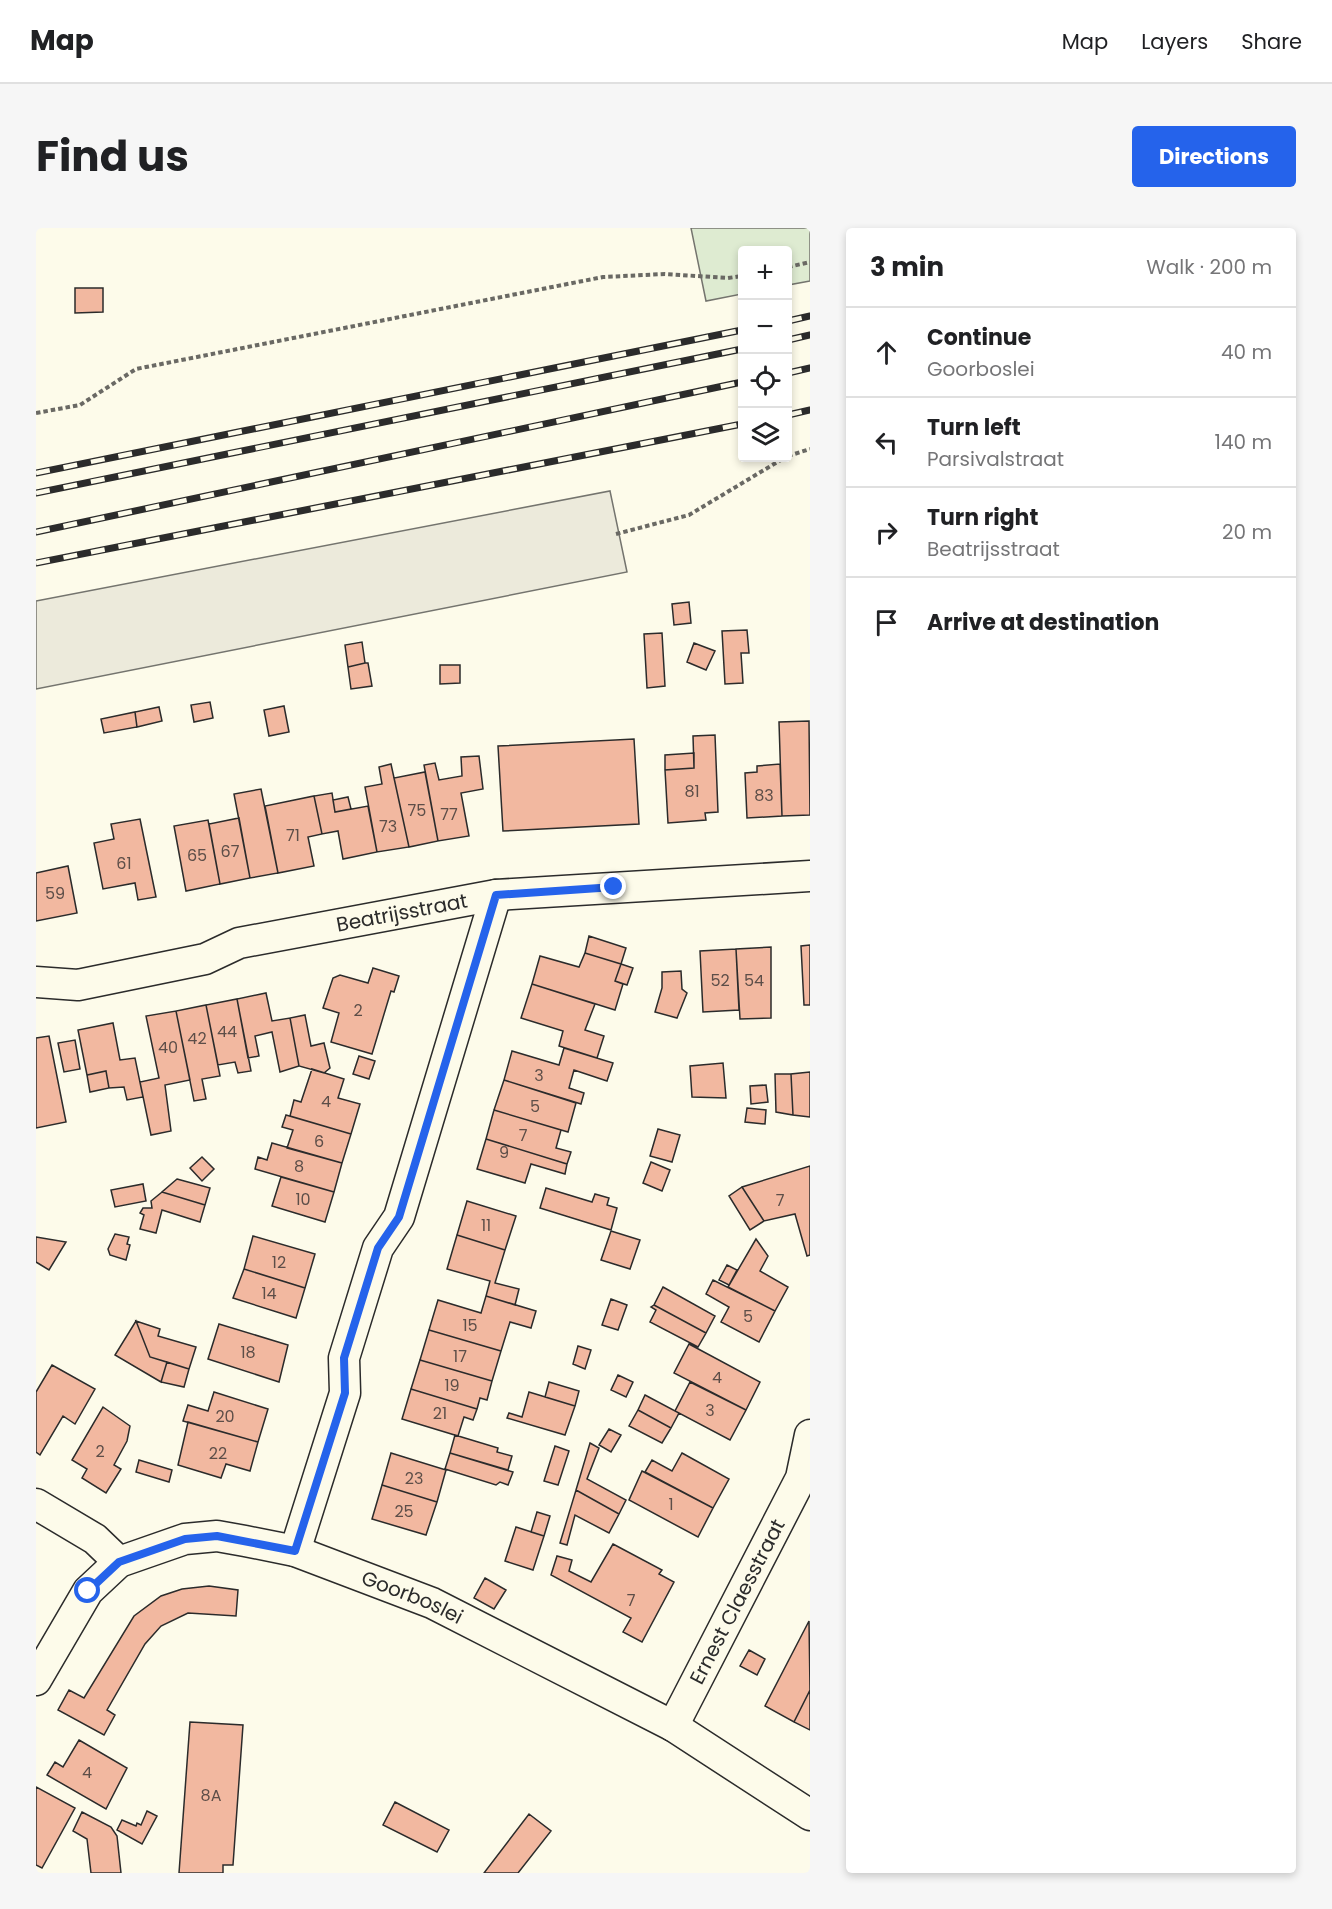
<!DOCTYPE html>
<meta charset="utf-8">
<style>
body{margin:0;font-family:Poppins,sans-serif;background:#f6f6f6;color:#202124}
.controls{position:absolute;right:18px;top:18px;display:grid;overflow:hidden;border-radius:6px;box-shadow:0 3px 9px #0003}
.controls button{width:54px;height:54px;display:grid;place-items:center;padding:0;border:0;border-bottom:2px solid #e0e0e0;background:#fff;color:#202124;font:30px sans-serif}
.stop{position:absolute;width:18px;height:18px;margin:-14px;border:4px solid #2563eb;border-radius:50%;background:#fff}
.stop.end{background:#2563eb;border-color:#fff;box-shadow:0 2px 6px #0008}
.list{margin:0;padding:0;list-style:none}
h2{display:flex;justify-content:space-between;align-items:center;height:78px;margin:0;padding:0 24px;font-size:26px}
h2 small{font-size:20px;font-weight:400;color:#757577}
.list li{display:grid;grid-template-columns:39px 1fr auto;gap:18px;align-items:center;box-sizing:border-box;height:90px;padding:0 24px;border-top:2px solid #e0e0e0}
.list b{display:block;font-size:22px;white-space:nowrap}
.list p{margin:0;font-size:20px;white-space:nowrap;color:#757577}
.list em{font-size:20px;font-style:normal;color:#757577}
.icon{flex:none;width:33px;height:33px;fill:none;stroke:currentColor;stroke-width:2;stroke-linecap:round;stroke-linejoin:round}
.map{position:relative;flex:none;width:774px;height:1645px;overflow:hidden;border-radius:6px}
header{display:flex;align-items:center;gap:36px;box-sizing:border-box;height:84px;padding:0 30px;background:#fff;border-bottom:2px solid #e0e0e0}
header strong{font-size:28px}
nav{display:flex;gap:33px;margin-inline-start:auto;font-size:21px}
.intro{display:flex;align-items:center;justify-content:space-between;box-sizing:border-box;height:144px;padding:0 36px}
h1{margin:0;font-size:42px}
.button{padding:15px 27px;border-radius:6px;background:#2563eb;color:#fff;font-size:21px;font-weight:700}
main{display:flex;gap:36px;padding:0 36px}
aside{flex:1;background:#fff;border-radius:6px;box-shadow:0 3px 9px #0003}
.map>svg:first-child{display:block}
.green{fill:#deebd1;stroke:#74746e;stroke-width:1.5}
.parking{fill:#eceadb;stroke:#74746e;stroke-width:1.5}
.building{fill:#f2b8a0;stroke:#2b2b2b;stroke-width:1.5}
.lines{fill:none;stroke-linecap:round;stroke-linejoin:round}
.minor-casing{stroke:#2b2b2b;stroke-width:33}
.path{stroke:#6a6964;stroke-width:4;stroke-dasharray:4.5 3;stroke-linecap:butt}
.minor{stroke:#fdfbea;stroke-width:30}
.rail-casing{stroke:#2b2b2b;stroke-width:7}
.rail{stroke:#fdfbea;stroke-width:4.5;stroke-dasharray:14;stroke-linecap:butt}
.route{stroke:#2563eb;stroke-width:8}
.labels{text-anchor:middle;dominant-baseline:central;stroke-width:4.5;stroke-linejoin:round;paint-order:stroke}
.number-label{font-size:16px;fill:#5d4e48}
.street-label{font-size:20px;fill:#2b2b2b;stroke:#fdfbea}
</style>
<header>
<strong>Map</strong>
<nav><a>Map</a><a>Layers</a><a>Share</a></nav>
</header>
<div class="intro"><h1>Find us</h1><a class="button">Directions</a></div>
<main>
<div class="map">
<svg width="774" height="1645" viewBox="0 0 774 1645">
<rect width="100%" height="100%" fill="#fdfbea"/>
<path class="green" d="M 655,0 L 774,0 L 774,53 L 752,57 L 752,22 L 706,22 L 706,66 L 670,73 Z"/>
<path class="parking" d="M 574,263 L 591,344 L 0,461 L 0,373 Z"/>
<path class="building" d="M 39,60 L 67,60 L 67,84 L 39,85 Z
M 653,374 L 655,395 L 638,397 L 636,376 Z
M 711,402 L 713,425 L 705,425 L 707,455 L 689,456 L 686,403 Z
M 626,405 L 629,458 L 611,460 L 608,406 Z
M 326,414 L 329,435 L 312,439 L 309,417 Z
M 658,415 L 679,423 L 670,442 L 651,434 Z
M 329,435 L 332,435 L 336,458 L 315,461 L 312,439 Z
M 404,437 L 424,437 L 424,455 L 404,456 Z
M 174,474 L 177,490 L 158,494 L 155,477 Z
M 248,478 L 253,504 L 233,508 L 228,482 Z
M 123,479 L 126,493 L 101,499 L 99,484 Z
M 99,484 L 101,499 L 68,505 L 65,491 Z
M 773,493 L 774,587 L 746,588 L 743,494 Z
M 679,507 L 682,584 L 669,585 L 670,592 L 632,595 L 629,542 L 658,540 L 657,508 Z
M 598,511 L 603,596 L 467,603 L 462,518 Z
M 658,525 L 658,540 L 629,542 L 629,527 Z
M 443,528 L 447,561 L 425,565 L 433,608 L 402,613 L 388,537 L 399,535 L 403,552 L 426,548 L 425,529 Z
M 355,536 L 373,619 L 341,624 L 329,559 L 346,556 L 343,539 Z
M 744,536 L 746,588 L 711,590 L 709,545 L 721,544 L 721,538 Z
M 389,544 L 402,613 L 373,619 L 358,550 Z
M 225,561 L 242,645 L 214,650 L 198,566 Z
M 296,565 L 299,584 L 332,578 L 341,624 L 307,631 L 302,603 L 286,606 L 278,568 Z
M 278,568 L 286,606 L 272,609 L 278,638 L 242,645 L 229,578 Z
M 312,569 L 315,581 L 299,584 L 297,572 Z
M 203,590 L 214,650 L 184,656 L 173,596 Z
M 104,591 L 120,669 L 102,672 L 99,655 L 67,661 L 58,615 L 78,611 L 75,596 Z
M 172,592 L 184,656 L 150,663 L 138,598 Z
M 32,638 L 41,685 L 0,693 L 0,645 Z
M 553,708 L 590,720 L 585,736 L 549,725 Z
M 774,717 L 774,777 L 768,777 L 765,718 Z
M 735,719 L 735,790 L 704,791 L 700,721 Z
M 700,721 L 703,782 L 667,784 L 664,723 Z
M 549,725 L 585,736 L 579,753 L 587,756 L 579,782 L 496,756 L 504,728 L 543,739 Z
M 585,736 L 597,740 L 591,757 L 579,753 Z
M 337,740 L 363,748 L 358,764 L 355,763 L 336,826 L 295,814 L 303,785 L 287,780 L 297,750 L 304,747 L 332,755 Z
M 645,743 L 646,761 L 651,765 L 641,790 L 619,784 L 626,760 L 626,744 Z
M 496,756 L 559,776 L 549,802 L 568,808 L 561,830 L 523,818 L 527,803 L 485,790 Z
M 230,765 L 236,793 L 254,790 L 263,838 L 244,844 L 236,804 L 219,808 L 223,828 L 212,830 L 201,771 Z
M 201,771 L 215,843 L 202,845 L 199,834 L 182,837 L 170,777 Z
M 170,777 L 184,848 L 166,851 L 170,871 L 158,873 L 140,783 Z
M 140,783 L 154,852 L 129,857 L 135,903 L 115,907 L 104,854 L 123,850 L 110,788 Z
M 269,787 L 275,818 L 288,815 L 294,840 L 288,845 L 263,838 L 254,790 Z
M 77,795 L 84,832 L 99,830 L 107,869 L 91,872 L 88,859 L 73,860 L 70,843 L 51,847 L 42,802 Z
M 13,808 L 30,894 L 0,900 L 0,810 Z
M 39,812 L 44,841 L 28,844 L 22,815 Z
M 528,820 L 577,835 L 571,853 L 538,842 L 533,860 L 548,865 L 545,876 L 468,852 L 476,823 L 523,837 Z
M 323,828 L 339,833 L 333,851 L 317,846 Z
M 687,835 L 690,870 L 656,869 L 654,838 Z
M 276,841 L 308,851 L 302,870 L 324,876 L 315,906 L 254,888 L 258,872 L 265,874 Z
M 70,843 L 73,860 L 54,864 L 51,847 Z
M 774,844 L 774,889 L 757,887 L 755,846 Z
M 739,846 L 755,846 L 757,887 L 740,884 Z
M 468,852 L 540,875 L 532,904 L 458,882 Z
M 730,857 L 732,874 L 715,876 L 714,858 Z
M 711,880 L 730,882 L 729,896 L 709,894 Z
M 458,882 L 525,902 L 520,920 L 535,924 L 531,936 L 450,911 Z
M 250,887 L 315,906 L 306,935 L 251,920 L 257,902 L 246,899 Z
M 622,901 L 644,907 L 636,934 L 614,928 Z
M 450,911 L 531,936 L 529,946 L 495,936 L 489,955 L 441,941 Z
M 236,915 L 306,935 L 298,964 L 219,941 L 222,929 L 231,932 Z
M 166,929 L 178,941 L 166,953 L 154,940 Z
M 615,934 L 634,942 L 626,963 L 607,955 Z
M 774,938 L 774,1027 L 771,1028 L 759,986 L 728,993 L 706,959 Z
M 245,949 L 298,964 L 289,994 L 236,978 Z
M 141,951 L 174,960 L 169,977 L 126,964 Z
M 107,956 L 110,973 L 79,979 L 75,962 Z
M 706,959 L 728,993 L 714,1002 L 693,968 Z
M 510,960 L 556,974 L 559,966 L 573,970 L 571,977 L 581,980 L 575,1002 L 504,980 Z
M 126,964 L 169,977 L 164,994 L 126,982 L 120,1005 L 104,1001 L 108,987 L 104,985 L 107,980 L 116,980 L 115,973 Z
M 431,973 L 480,988 L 469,1022 L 421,1007 Z
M 575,1003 L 604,1012 L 594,1041 L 565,1032 Z
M 79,1006 L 93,1009 L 91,1016 L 94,1017 L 90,1032 L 74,1027 L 72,1021 Z
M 421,1007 L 469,1022 L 459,1055 L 483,1061 L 479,1077 L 450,1068 L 454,1053 L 411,1041 Z
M 217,1008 L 279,1026 L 269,1060 L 208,1041 Z
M 0,1009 L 30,1014 L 13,1042 L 0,1034 Z
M 720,1011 L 732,1028 L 724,1043 L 752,1059 L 739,1083 L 692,1059 Z
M 691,1037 L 701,1042 L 693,1057 L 683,1052 Z
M 208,1041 L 269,1060 L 260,1090 L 197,1070 Z
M 677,1052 L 739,1083 L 723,1114 L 685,1094 L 693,1079 L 670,1066 Z
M 627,1059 L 679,1088 L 670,1105 L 618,1077 Z
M 450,1068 L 500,1083 L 495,1100 L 474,1094 L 465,1123 L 393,1102 L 402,1072 L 445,1085 Z
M 575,1071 L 591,1077 L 582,1102 L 566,1097 Z
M 618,1077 L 670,1105 L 662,1119 L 614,1094 L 620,1082 L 615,1079 Z
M 100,1093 L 114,1129 L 131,1134 L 125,1154 L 79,1127 Z
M 100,1093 L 124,1101 L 122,1108 L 160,1119 L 153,1141 L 114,1129 Z
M 183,1096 L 252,1117 L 243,1154 L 172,1131 Z
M 393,1102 L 465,1123 L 456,1153 L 384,1132 Z
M 653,1116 L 724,1154 L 710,1182 L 638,1145 Z
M 542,1118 L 555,1122 L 549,1141 L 537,1136 Z
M 384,1132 L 456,1153 L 451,1172 L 444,1170 L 441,1181 L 375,1161 Z
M 131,1134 L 153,1141 L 148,1159 L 125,1154 Z
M 16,1137 L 59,1161 L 39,1196 L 27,1188 L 4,1227 L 0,1224 L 0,1164 Z
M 582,1147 L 597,1154 L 590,1169 L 575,1162 Z
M 513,1154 L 543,1163 L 539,1178 L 509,1169 Z
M 654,1154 L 710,1182 L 694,1212 L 639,1183 Z
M 375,1161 L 441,1181 L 437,1192 L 428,1189 L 422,1208 L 366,1191 Z
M 178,1164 L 232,1181 L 222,1214 L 147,1193 L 152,1177 L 172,1183 Z
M 493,1164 L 539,1178 L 529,1207 L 471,1190 L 473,1185 L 486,1189 Z
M 609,1167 L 643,1185 L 635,1200 L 602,1182 Z
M 67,1179 L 94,1198 L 91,1213 L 78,1237 L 85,1241 L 70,1265 L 46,1250 L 51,1241 L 36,1232 Z
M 602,1182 L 635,1200 L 626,1215 L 593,1198 Z
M 152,1194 L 222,1214 L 214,1243 L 190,1236 L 185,1250 L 142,1237 Z
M 573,1201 L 585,1207 L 575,1224 L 563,1217 Z
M 419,1207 L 462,1220 L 461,1224 L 476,1228 L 472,1242 L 414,1225 Z
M 554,1215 L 563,1220 L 551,1251 L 590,1272 L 583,1286 L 540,1262 Z
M 519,1218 L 533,1223 L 522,1257 L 508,1253 Z
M 355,1225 L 410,1242 L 401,1274 L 346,1257 Z
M 414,1225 L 477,1244 L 472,1257 L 464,1254 L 460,1257 L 409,1241 Z
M 646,1225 L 693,1251 L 677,1280 L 609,1244 L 616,1232 L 636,1243 Z
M 103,1232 L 136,1242 L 133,1254 L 100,1244 Z
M 606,1243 L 677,1280 L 662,1309 L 593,1272 Z
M 346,1257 L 401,1274 L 390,1307 L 336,1291 Z
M 540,1262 L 583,1286 L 573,1305 L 539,1287 L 531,1317 L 524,1315 Z
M 501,1284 L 514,1288 L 508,1308 L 495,1304 Z
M 480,1299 L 508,1308 L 497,1342 L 469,1333 Z
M 577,1316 L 626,1342 L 623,1346 L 638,1354 L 606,1414 L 587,1404 L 595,1390 L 515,1347 L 521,1328 L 536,1332 L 533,1343 L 555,1354 Z
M 449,1350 L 470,1362 L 458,1381 L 438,1370 Z
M 173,1358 L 202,1362 L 200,1388 L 152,1385 L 125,1398 L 109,1416 L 71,1482 L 79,1487 L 68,1507 L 22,1482 L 33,1462 L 48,1470 L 98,1388 L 125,1368 L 146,1361 Z
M 773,1393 L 774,1462 L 758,1494 L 729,1478 Z
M 713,1422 L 729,1431 L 721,1447 L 704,1438 Z
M 774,1462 L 774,1502 L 758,1494 Z
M 154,1494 L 207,1497 L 197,1637 L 187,1637 L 187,1645 L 143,1645 Z
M 43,1512 L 91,1540 L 70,1581 L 11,1547 L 19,1534 L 27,1539 Z
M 0,1559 L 39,1580 L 6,1640 L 0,1637 Z
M 359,1574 L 413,1602 L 401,1624 L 347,1597 Z
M 111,1583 L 121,1588 L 106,1616 L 81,1602 L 86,1592 L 100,1598 L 101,1595 L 105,1597 Z
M 46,1584 L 75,1599 L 81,1608 L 85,1645 L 55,1645 L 51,1611 L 37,1603 Z
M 493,1586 L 515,1603 L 482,1645 L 448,1645 Z"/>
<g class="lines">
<g class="minor-casing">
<g id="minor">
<path id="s1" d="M 0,754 L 42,757 L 169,731 L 203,715 L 460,667 L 774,648"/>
<path d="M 0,1276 L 59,1311 L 83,1334"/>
<path d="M 259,1323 L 309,1165 L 308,1130 L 342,1020 L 363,989 L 460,667"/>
<path id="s2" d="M 0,1452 L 52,1363 L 83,1334 L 149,1311 L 181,1308 L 209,1313 L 259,1323 L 396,1375 L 637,1498 L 774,1587"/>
<path id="s3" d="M 637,1498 L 765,1250 L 774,1207"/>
</g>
</g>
<path class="path" d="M 752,39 L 774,34
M 0,185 L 44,177 L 100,141 L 567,49 L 629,46 L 692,50 L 706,48
M 752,228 L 774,221
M 580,306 L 653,287 L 748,230"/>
<use href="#minor" class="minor"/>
<g class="rail-casing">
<path id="rail" d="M 752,93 L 774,88
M 752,112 L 774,107
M 752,145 L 774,140
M 752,187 L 774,182
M 0,245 L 706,102
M 0,265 L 706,121
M 0,304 L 706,154
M 0,335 L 706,196"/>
</g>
<use href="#rail" class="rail"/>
</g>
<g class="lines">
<path class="route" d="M 52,1363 L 83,1334 L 149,1311 L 181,1308 L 259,1323 L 309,1165 L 308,1130 L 342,1020 L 363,989 L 460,667 L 578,659"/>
</g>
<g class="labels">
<g class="number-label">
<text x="656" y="563">81</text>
<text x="728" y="567">83</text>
<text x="381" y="582">75</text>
<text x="413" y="586">77</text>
<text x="352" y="598">73</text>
<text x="257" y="607">71</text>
<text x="194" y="623">67</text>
<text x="161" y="627">65</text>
<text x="88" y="635">61</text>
<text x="19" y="665">59</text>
<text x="684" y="752">52</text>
<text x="718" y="752">54</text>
<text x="322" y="782">2</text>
<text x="191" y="803">44</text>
<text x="161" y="810">42</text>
<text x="132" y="819">40</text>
<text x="503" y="847">3</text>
<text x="290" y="873">4</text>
<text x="499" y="878">5</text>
<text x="487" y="907">7</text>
<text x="283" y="913">6</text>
<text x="468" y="924">9</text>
<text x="263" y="938">8</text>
<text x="267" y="971">10</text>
<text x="744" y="972">7</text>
<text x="450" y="997">11</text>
<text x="243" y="1034">12</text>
<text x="233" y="1065">14</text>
<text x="712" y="1088">5</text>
<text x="434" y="1097">15</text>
<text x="212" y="1124">18</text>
<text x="424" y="1128">17</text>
<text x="681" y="1149">4</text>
<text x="416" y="1157">19</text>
<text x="674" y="1182">3</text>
<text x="404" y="1185">21</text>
<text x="189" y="1188">20</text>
<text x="64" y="1223">2</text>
<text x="182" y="1225">22</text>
<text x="378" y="1250">23</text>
<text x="635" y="1276">1</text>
<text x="368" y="1283">25</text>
<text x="595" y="1372">7</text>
<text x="51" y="1544">4</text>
<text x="175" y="1567">8A</text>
</g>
<g class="street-label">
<text stroke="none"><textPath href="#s1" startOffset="375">Beatrijsstraat</textPath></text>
<text stroke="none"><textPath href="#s2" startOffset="453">Goorboslei</textPath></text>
<text stroke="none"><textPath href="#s3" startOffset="140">Ernest Claesstraat</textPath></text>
</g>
</g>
</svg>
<div class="controls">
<button>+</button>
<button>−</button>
<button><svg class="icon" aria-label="locate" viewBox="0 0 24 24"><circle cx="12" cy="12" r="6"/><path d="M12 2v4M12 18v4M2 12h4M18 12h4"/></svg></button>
<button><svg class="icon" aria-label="layers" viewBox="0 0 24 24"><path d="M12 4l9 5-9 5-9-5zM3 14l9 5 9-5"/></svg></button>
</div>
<div class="stop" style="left:52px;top:1363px"></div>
<div class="stop end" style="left:578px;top:659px"></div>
</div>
<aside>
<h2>3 min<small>Walk · 200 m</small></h2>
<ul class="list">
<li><svg class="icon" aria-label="ahead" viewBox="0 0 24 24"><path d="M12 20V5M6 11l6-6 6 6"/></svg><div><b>Continue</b><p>Goorboslei</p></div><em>40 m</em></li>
<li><svg class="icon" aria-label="left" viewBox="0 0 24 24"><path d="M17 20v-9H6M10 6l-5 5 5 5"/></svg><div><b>Turn left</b><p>Parsivalstraat</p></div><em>140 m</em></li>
<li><svg class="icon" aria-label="right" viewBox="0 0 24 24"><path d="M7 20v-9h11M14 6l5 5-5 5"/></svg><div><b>Turn right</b><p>Beatrijsstraat</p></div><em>20 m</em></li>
<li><svg class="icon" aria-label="arrive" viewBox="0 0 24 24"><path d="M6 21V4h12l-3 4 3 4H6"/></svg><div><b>Arrive at destination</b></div></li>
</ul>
</aside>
</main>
